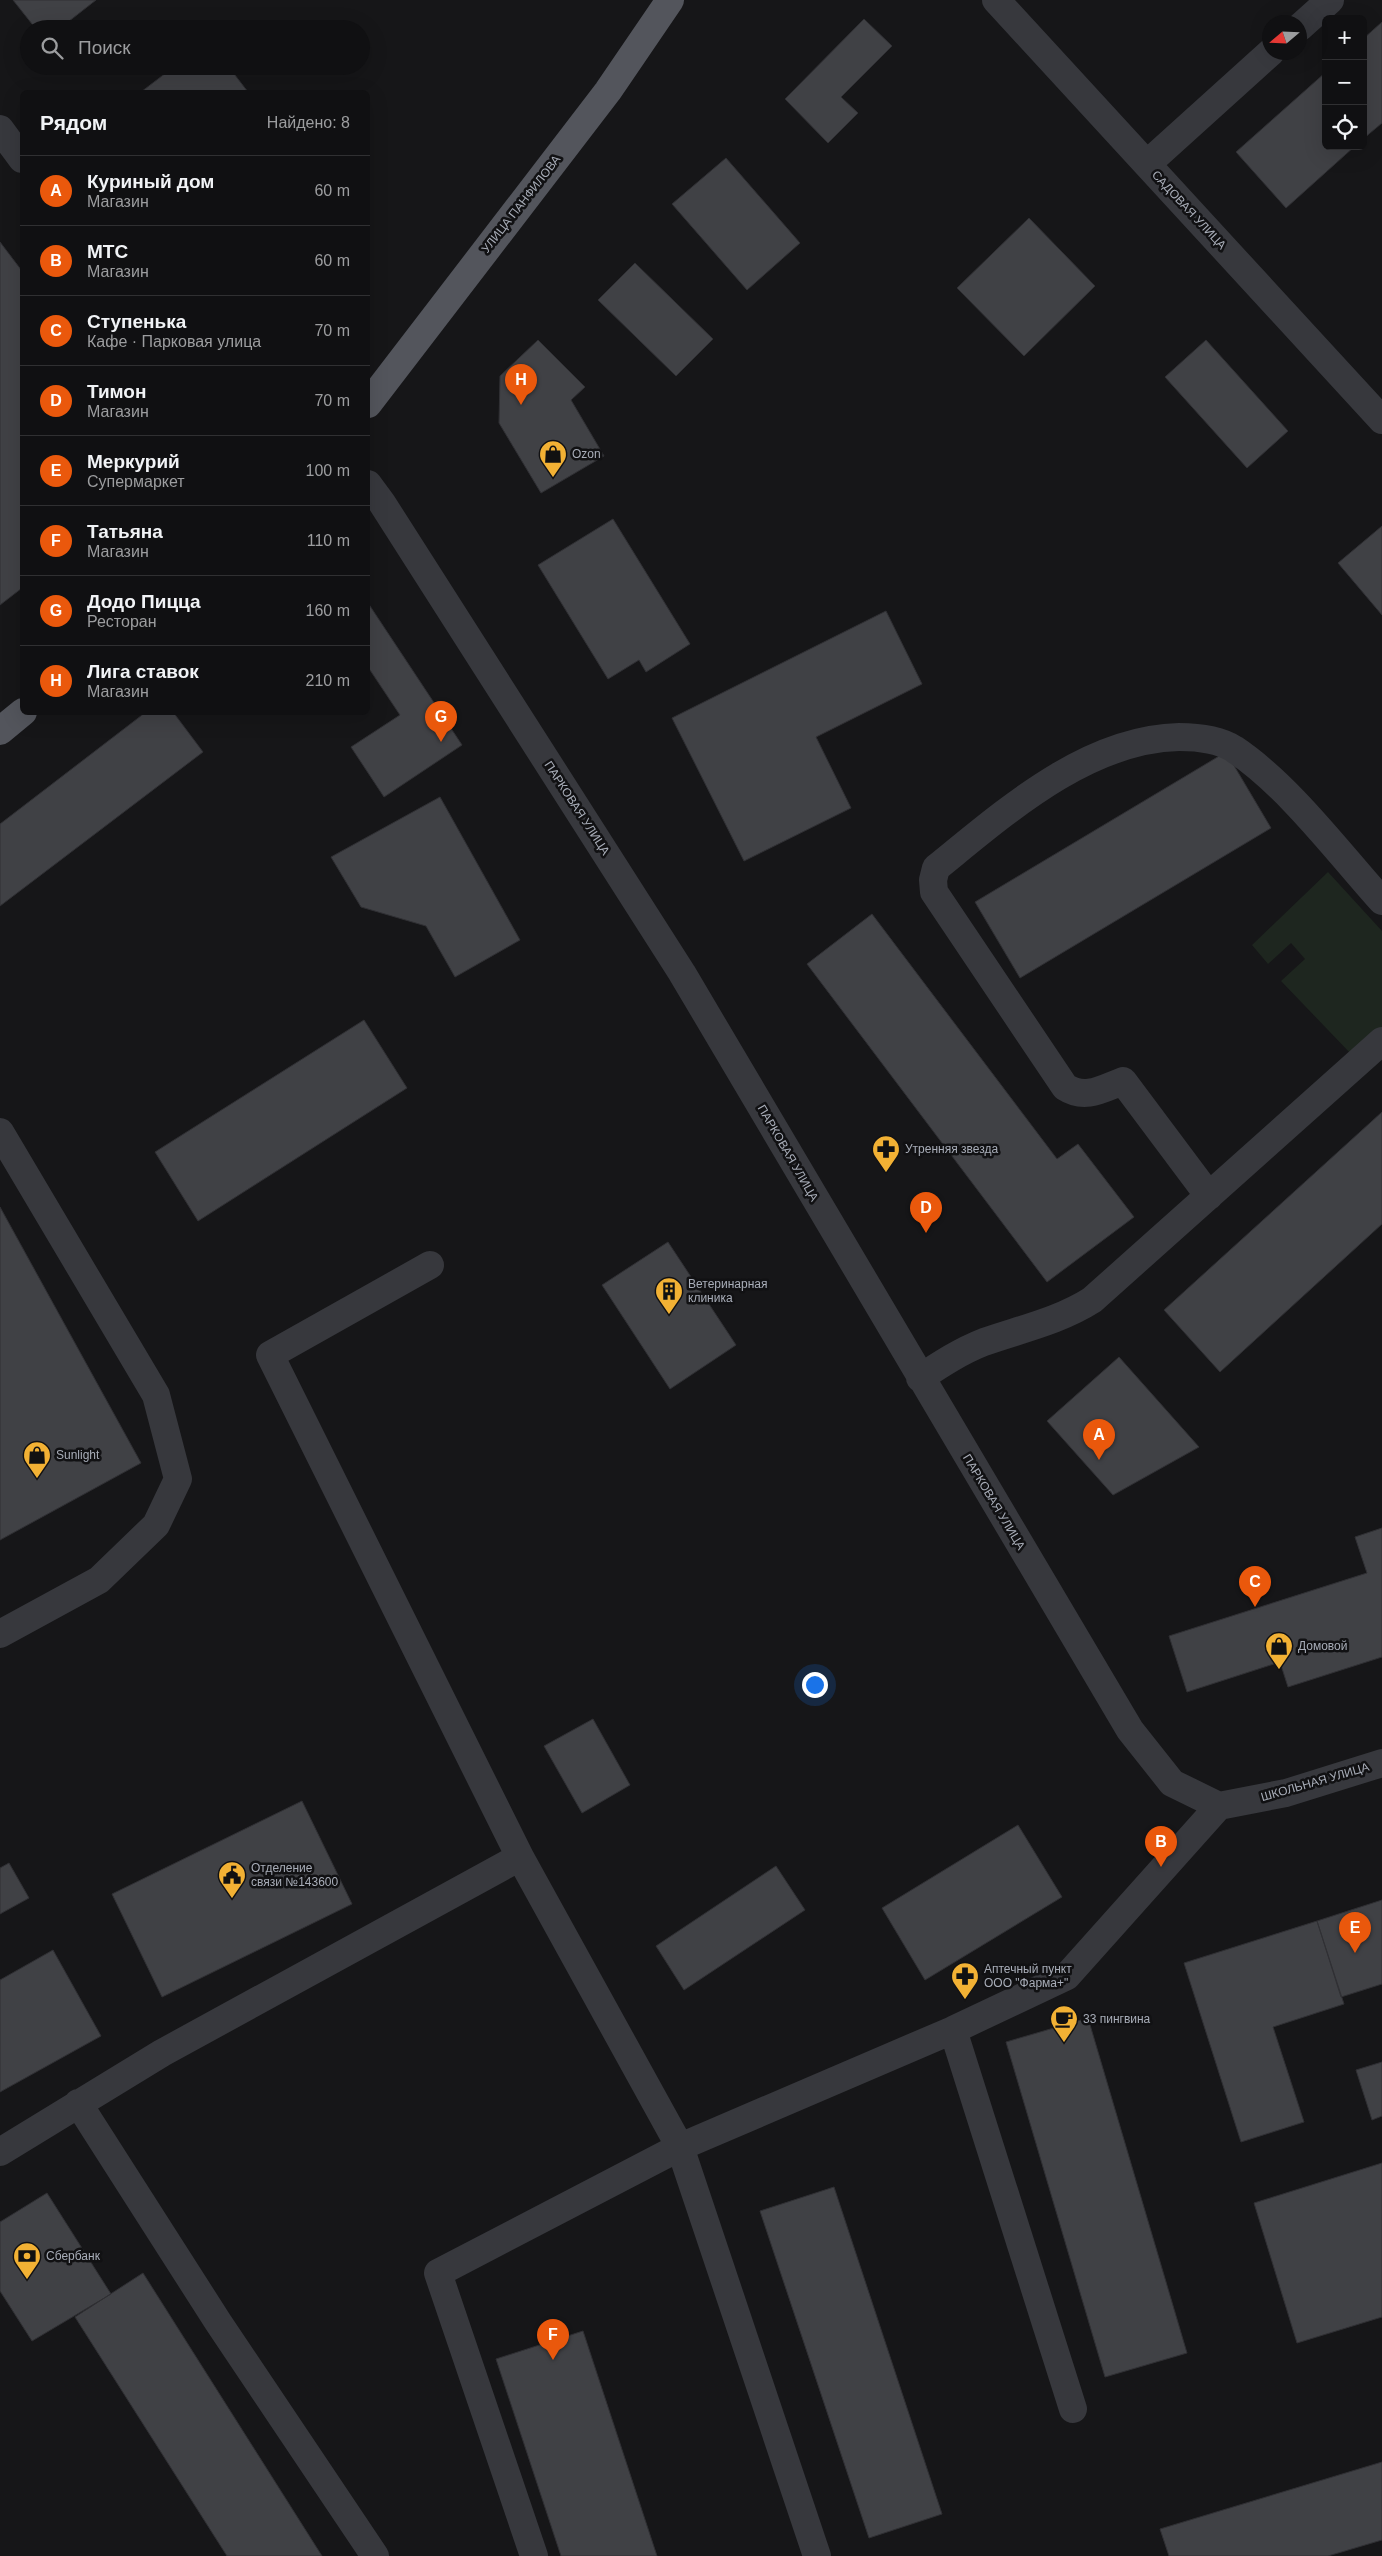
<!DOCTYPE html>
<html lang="ru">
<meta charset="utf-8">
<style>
body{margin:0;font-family:Helvetica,sans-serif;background:#1e1e20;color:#f1f3f6}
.controls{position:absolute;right:15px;top:15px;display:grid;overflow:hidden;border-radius:8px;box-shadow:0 5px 20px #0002}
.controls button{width:45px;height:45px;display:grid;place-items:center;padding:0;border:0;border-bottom:1px solid #303032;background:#101012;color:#f1f3f6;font:25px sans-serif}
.compass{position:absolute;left:1262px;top:15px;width:45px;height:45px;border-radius:50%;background:#101012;box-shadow:0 5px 20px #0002;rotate:251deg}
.you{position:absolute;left:814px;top:1684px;width:18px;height:18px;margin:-12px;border:4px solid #fff;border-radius:50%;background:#1a73e8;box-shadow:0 0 0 8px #1a73e833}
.badge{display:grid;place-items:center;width:32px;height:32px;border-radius:50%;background:#ea580c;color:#fff;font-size:16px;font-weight:700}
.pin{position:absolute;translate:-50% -41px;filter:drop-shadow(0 1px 2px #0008)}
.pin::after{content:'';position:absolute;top:26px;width:18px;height:15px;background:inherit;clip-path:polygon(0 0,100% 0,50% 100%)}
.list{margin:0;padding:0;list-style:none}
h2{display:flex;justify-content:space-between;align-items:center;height:65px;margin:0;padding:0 20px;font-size:21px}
h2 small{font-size:16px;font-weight:400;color:#9c9d9f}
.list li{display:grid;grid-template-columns:32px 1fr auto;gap:15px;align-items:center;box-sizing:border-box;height:70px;padding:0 20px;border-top:1px solid #303032}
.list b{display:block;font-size:19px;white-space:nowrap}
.list p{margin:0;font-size:16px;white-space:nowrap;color:#9c9d9f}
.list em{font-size:16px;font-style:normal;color:#9c9d9f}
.icon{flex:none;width:28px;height:28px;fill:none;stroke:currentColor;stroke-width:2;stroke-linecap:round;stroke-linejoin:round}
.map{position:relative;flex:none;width:1382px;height:2556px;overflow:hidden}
.search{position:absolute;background:#101012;box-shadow:0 5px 20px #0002;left:20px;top:20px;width:350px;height:55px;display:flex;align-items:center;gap:12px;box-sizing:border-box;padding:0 18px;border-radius:28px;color:#9c9d9f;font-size:19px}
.panel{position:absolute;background:#101012;box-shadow:0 5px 20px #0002;left:20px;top:90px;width:350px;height:625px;border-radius:8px}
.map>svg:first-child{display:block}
.green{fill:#1e261f}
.building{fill:#404145;stroke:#303034}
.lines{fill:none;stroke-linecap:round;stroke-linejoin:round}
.minor{stroke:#37383d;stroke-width:28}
.major{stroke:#53555c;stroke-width:28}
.labels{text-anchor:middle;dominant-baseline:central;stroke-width:5;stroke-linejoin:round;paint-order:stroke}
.street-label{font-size:12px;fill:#a8adb8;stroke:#111113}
.poi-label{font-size:12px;fill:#a8adb8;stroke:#111113;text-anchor:start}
</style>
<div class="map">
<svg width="1382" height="2556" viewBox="0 0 1382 2556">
<rect width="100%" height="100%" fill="#161618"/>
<path class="green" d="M 1328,872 L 1382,931 L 1382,1027 L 1352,1055 L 1281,981 L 1305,959 L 1291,943 L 1268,964 L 1252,945 Z"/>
<path class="building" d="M 13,0 L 96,0 L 59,29 L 36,29 Z
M 864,19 L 892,46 L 841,97 L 858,113 L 828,143 L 785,99 Z
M 1382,22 L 1382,123 L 1363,139 L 1363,39 Z
M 175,66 L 228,66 L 248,92 L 141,92 Z
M 1326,72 L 1326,146 L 1355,146 L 1286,208 L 1236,152 Z
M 726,158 L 800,243 L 747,290 L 672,204 Z
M 1029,218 L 1095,286 L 1024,356 L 957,288 Z
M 0,242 L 22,271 L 22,588 L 0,605 Z
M 635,263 L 713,339 L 676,376 L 598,300 Z
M 538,340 L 585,387 L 571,400 L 604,456 L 541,493 L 499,423 L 500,376 Z
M 1206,340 L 1288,431 L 1247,468 L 1165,377 Z
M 613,519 L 690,644 L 646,672 L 639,660 L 608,679 L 538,565 Z
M 1382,526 L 1382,615 L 1338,563 Z
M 368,603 L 462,745 L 384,797 L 351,747 L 400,715 L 368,667 Z
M 886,611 L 922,684 L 816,737 L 851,808 L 744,861 L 672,718 Z
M 146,712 L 173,712 L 203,752 L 0,906 L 0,824 Z
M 1226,752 L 1271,828 L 1020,978 L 975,902 Z
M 440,797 L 520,940 L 455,977 L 426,926 L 361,907 L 331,857 Z
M 872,914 L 1057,1159 L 1078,1144 L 1134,1217 L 1047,1282 L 807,964 Z
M 364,1020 L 407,1088 L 198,1221 L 155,1152 Z
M 1382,1112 L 1382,1224 L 1220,1372 L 1164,1310 Z
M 0,1207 L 141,1463 L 0,1540 Z
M 668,1242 L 736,1345 L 670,1389 L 602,1285 Z
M 1119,1357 L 1199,1447 L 1113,1495 L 1047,1421 Z
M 1382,1528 L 1382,1657 L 1288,1687 L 1280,1662 L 1187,1692 L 1169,1636 L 1367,1573 L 1355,1537 Z
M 593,1719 L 630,1785 L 582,1813 L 544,1746 Z
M 302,1801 L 352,1904 L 162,1997 L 112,1894 Z
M 1018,1825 L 1062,1897 L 925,1980 L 882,1908 Z
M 9,1863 L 29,1898 L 0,1914 L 0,1868 Z
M 776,1866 L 805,1910 L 684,1990 L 656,1946 Z
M 1382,1900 L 1382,1984 L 1341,1997 L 1317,1921 Z
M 1317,1921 L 1344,2004 L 1273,2027 L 1304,2122 L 1241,2142 L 1184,1963 Z
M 53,1950 L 101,2036 L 0,2092 L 0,1980 Z
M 1088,2018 L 1187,2353 L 1105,2377 L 1006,2042 Z
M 1382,2062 L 1382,2116 L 1372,2120 L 1356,2070 Z
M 1382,2163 L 1382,2317 L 1297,2343 L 1254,2203 Z
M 834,2187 L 942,2514 L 869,2538 L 760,2211 Z
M 47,2193 L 111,2294 L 32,2341 L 0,2291 L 0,2222 Z
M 143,2273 L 322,2556 L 227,2556 L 75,2317 Z
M 583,2331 L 657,2556 L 561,2556 L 496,2359 Z
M 1382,2462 L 1382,2540 L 1328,2556 L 1169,2556 L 1160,2529 Z"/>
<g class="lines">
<path class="minor" d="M 996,0 L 1382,420
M 1300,27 L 1330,0
M 0,129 L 22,159
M 1147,164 L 1271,52
M 368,484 L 382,503 L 682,973 L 1130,1730 L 1172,1783 L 1219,1806
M 0,1132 L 156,1395 L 178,1479 L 156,1525 L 99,1580 L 0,1634
M 1209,1196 L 1123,1081 C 1102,1089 1085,1100 1065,1087 L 934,892 L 933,880 L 936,868 C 1004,813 1086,739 1179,737 C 1197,737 1218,739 1234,749 C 1288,785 1338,852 1382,901
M 430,1265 L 270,1355 L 520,1857 L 680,2147 L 817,2556
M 920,1378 C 941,1364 961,1351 984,1342 C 1021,1329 1059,1321 1092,1300 L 1382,1041
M 1219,1806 L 1286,1793 L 1382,1763
M 953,2030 L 1073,2409
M 78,2103 L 218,2322 L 375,2556
M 0,2152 L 162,2053 L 520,1857
M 534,2556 L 438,2273 L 680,2147 L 953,2030 L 1067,1976 L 1219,1806"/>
<path class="major" d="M 368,404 L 608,91 L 670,0
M 0,731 L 23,712"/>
</g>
<defs>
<g id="shop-pin" transform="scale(1.4375)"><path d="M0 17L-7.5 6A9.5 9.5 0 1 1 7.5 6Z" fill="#f2b134" stroke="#111113"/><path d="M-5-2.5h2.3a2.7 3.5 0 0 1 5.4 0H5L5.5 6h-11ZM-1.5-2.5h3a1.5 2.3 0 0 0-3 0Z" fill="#111"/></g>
<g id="pharmacy-pin" transform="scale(1.4375)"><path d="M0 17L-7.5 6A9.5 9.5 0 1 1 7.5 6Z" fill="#f2b134" stroke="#111113"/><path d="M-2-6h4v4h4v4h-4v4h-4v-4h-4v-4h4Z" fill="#111"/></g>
<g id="building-pin" transform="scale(1.4375)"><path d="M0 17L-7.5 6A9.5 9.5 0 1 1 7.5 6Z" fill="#f2b134" stroke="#111113"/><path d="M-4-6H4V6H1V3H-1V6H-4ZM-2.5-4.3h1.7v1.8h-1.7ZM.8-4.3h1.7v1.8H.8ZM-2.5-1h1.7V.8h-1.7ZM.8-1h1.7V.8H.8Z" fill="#111"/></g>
<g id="civic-pin" transform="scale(1.4375)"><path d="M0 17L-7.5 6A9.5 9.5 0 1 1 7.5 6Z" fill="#f2b134" stroke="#111113"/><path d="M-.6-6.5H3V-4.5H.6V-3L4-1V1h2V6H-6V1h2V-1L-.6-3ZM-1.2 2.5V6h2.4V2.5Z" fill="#111"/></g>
<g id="cafe-pin" transform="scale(1.4375)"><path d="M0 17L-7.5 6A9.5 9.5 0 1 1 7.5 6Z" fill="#f2b134" stroke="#111113"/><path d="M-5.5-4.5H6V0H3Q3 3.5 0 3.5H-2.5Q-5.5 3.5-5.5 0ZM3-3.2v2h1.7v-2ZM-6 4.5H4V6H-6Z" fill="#111"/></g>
<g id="bank-pin" transform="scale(1.4375)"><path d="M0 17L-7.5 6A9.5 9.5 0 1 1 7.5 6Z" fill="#f2b134" stroke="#111113"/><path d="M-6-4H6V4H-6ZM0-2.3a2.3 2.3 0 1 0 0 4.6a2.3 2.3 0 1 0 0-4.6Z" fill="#111"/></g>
</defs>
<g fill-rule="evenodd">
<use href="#shop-pin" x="553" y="454"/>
<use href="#pharmacy-pin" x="886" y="1149"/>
<use href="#building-pin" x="669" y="1291"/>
<use href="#shop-pin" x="37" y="1455"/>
<use href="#shop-pin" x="1279" y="1646"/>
<use href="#civic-pin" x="232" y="1875"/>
<use href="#pharmacy-pin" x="965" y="1976"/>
<use href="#cafe-pin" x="1064" y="2019"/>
<use href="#bank-pin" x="27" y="2256"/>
</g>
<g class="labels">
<g class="street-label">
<text transform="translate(521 204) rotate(-52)">УЛИЦА ПАНФИЛОВА</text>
<text transform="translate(1189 210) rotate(47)">САДОВАЯ УЛИЦА</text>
<text transform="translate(577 808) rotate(57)">ПАРКОВАЯ УЛИЦА</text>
<text transform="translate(788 1153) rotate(60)">ПАРКОВАЯ УЛИЦА</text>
<text transform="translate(994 1502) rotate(59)">ПАРКОВАЯ УЛИЦА</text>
<text transform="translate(1315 1782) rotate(-16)">ШКОЛЬНАЯ УЛИЦА</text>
</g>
<g class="poi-label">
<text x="572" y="454">Ozon</text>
<text x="905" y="1149">Утренняя звезда</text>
<text x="688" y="1284">Ветеринарная<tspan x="688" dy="14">клиника</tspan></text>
<text x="56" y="1455">Sunlight</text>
<text x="1298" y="1646">Домовой</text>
<text x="251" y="1868">Отделение<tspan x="251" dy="14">связи №143600</tspan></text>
<text x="984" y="1969">Аптечный пункт<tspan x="984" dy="14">ООО "Фарма+"</tspan></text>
<text x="1083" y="2019">33 пингвина</text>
<text x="46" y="2256">Сбербанк</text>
</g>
</g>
</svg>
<div class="controls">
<button>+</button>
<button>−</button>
<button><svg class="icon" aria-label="locate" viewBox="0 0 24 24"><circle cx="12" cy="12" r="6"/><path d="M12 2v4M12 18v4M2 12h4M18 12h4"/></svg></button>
</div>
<svg class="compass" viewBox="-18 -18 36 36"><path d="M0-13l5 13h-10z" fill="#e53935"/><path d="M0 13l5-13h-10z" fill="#9c9d9f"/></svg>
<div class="you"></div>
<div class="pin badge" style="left:1099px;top:1460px">A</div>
<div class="pin badge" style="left:1161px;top:1867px">B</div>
<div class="pin badge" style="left:1255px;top:1607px">C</div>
<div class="pin badge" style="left:926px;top:1233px">D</div>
<div class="pin badge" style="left:1355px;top:1953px">E</div>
<div class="pin badge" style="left:553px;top:2360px">F</div>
<div class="pin badge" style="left:441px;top:742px">G</div>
<div class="pin badge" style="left:521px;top:405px">H</div>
<div class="search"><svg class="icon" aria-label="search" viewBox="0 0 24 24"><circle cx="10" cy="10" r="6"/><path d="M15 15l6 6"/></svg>Поиск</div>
<section class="panel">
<h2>Рядом<small>Найдено: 8</small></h2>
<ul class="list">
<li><span class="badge">A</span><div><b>Куриный дом</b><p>Магазин</p></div><em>60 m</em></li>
<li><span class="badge">B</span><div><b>МТС</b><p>Магазин</p></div><em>60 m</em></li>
<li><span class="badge">C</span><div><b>Ступенька</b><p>Кафе · Парковая улица</p></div><em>70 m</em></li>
<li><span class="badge">D</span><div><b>Тимон</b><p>Магазин</p></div><em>70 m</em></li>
<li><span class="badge">E</span><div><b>Меркурий</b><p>Супермаркет</p></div><em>100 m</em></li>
<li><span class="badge">F</span><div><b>Татьяна</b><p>Магазин</p></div><em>110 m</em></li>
<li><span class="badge">G</span><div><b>Додо Пицца</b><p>Ресторан</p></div><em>160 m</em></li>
<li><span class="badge">H</span><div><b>Лига ставок</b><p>Магазин</p></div><em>210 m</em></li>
</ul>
</section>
</div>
